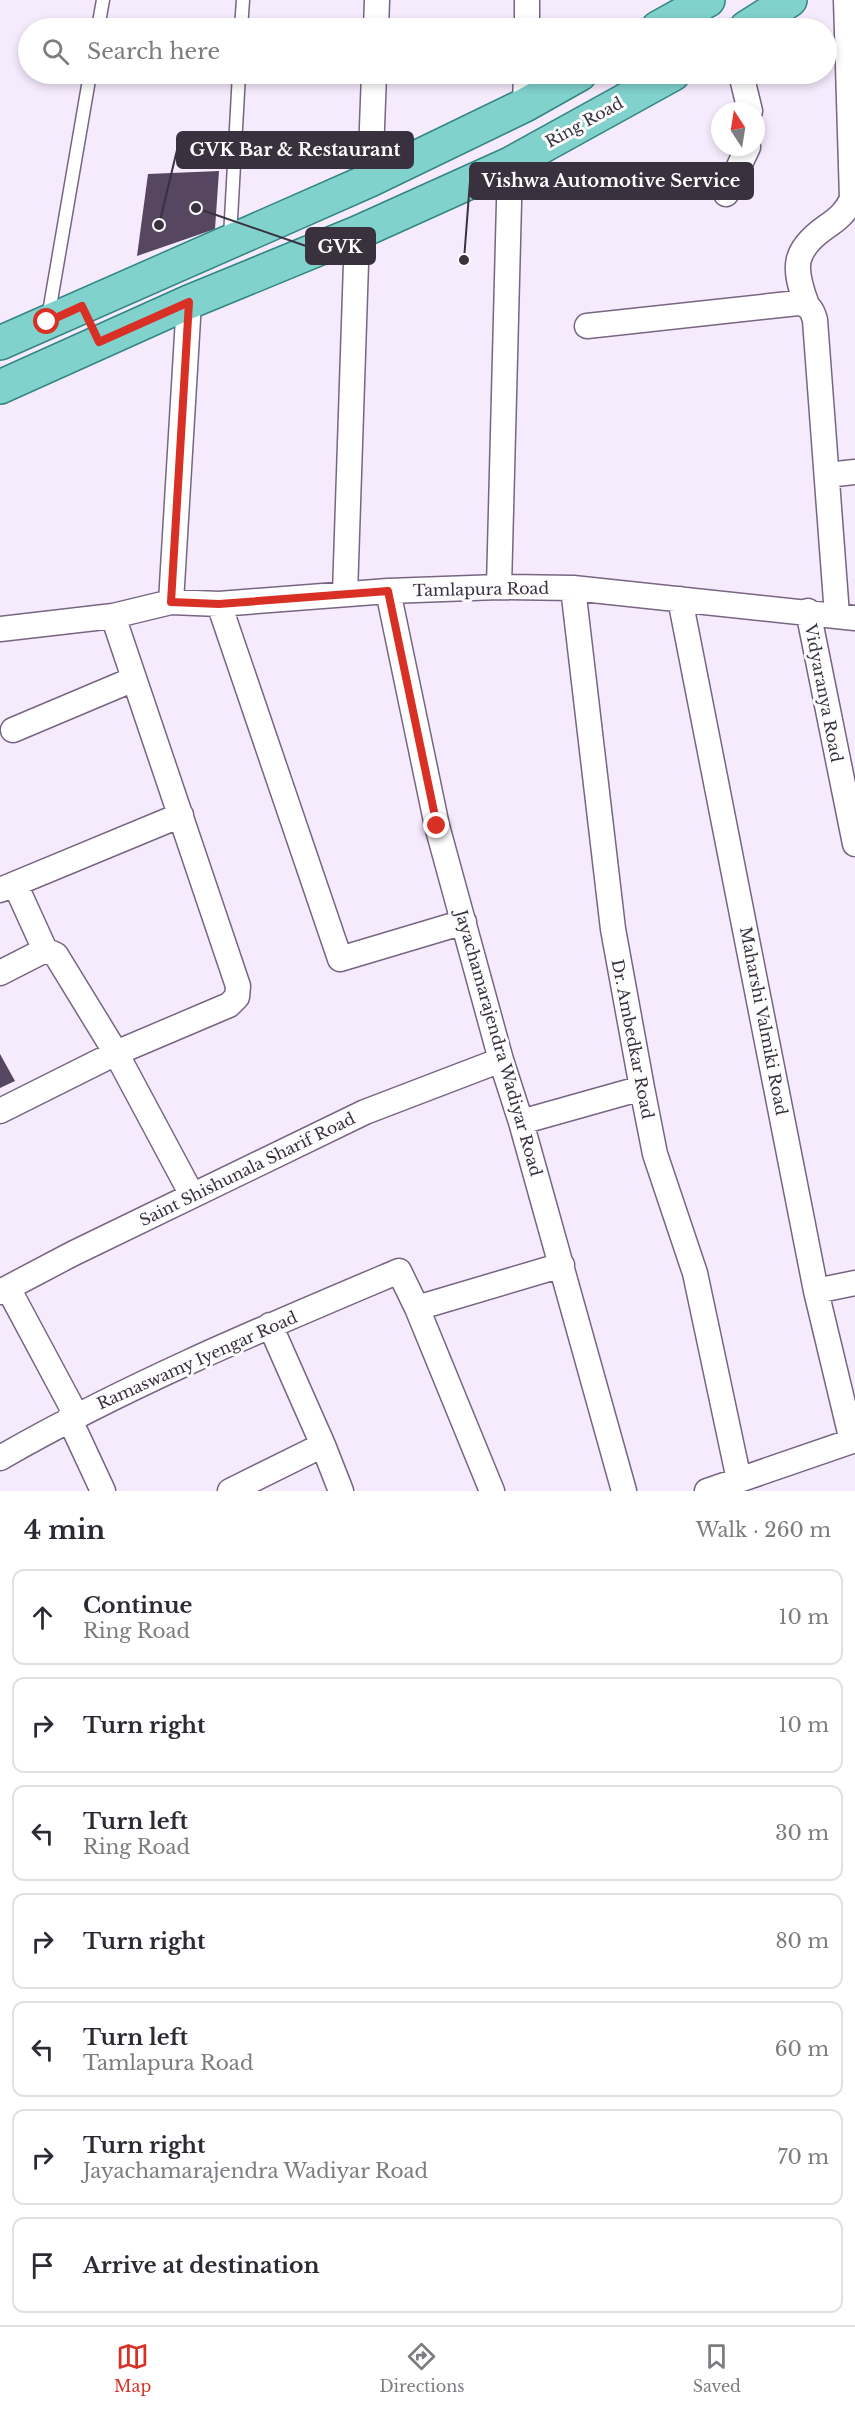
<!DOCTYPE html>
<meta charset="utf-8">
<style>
body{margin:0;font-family:"Libre Baskerville",serif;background:#f7f7f7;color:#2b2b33}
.compass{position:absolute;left:711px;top:102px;width:54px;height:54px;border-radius:50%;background:#fff;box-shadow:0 3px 9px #0003;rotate:348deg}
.stop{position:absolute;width:18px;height:18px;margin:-14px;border:4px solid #d93025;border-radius:50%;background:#fff}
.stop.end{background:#d93025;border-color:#fff;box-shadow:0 2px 6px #0008}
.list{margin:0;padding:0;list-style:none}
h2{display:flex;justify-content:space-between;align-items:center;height:78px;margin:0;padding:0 24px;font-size:26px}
h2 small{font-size:20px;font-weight:400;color:#7c7c81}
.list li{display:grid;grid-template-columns:39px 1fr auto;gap:18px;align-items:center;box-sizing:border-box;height:96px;margin:0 12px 12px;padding:0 12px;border:2px solid #e1e1e2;border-radius:12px}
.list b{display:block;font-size:22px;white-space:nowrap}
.list p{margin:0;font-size:20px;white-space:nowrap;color:#7c7c81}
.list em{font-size:20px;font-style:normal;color:#7c7c81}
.icon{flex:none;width:33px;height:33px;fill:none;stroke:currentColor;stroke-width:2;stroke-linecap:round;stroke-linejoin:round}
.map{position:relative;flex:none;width:855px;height:1491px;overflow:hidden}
.search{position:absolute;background:#fff;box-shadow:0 3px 9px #0003;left:18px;right:18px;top:18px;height:66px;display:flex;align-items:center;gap:15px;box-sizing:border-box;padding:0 21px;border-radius:33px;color:#7c7c81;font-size:22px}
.sheet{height:834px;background:#fff}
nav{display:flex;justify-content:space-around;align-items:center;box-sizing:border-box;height:84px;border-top:2px solid #e1e1e2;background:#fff;font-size:16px;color:#7c7c81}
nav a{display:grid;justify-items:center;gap:3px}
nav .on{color:#d93025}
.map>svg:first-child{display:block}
.building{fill:#574660}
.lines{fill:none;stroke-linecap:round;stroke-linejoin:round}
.lane-casing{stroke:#776581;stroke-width:15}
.street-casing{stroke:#776581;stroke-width:27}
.primary-casing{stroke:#318684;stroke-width:36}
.lane{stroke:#fff;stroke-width:12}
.street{stroke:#fff;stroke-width:24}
.primary{stroke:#81d1cc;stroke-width:33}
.route{stroke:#d93025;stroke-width:8}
.labels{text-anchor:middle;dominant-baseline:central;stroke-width:6;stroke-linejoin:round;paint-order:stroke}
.street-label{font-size:16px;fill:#39313e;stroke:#fdfdfd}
.leader{fill:none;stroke:#39313e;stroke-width:2}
.callout-dot{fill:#39313e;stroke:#fdfdfd;stroke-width:2}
.callout{fill:#39313e;stroke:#39313e;stroke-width:2}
.callout-label{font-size:18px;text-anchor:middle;font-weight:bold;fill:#fff}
</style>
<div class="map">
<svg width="855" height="1491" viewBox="0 0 855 1491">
<rect width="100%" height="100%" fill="#f6eafd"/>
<path class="building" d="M 219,171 L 215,229 L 137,256 L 148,174 Z
M 0,1054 L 15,1081 L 0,1088 Z"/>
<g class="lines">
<g class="lane-casing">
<path id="lane" d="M 98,28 L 103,0
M 241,28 L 243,0
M 230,237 L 239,74
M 48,318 L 90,74"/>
</g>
<g class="street-casing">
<path id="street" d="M 376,28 L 377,0
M 527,28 L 527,0
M 741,74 L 750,111
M 525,105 L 526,74
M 370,180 L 374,74
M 726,194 L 748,147
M 807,305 C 793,268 792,251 826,227 C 838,219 846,212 852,199 L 846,0
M 587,326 L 798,303 C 809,305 812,309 815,320 L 837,615
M 827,475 L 855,472
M 499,587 L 510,164
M 573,588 L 613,929 L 642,1088 L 655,1154 L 695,1273 L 739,1480
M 388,591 L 437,826 L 501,1060 L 521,1122 L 624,1491
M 345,594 L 357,233
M 680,599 L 816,1291 L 852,1441
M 171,602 L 189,302
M 219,604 L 340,959 L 464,922
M 808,611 L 855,844
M 0,629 L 113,616 L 171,602 L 219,604 L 388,591 L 499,587 L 573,588 L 855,618
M 13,730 L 134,679
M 15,884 L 45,950 L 56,955 L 116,1053 L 192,1195
M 0,890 L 181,815
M 0,973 L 45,950
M 0,1111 L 116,1053 L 229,1005 L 237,997 L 238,986 L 113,616
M 521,1122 L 642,1088
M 8,1288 L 76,1415
M 816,1291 L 855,1283
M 0,1292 L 72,1254 L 365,1112 L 501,1060
M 417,1308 L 562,1265
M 270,1325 L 323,1445 L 341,1491
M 69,1418 L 103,1491
M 0,1458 C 127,1385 264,1328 399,1271 L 417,1308 L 492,1491
M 230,1491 L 323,1445
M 707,1491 L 855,1440"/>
</g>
<g class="primary-casing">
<path id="primary" d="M 658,28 L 708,0
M 746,28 L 790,0
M 0,343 L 370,180 L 525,105 L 580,74
M 0,387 L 189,302 L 357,233 L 510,164 L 673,74"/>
</g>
<use href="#lane" class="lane"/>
<use href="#street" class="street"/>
<use href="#primary" class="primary"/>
</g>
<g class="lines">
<path class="route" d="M 47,322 L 82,306 L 99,342 L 189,302 L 171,602 L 219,604 L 388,591 L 437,826"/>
</g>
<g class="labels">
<g class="street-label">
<text transform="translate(584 122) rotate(-29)">Ring Road</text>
<text transform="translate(481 589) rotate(-1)">Tamlapura Road</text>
<text transform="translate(824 693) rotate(79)">Vidyaranya Road</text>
<text transform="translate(764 1021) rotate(79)">Maharshi Valmiki Road</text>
<text transform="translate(633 1039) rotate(79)">Dr. Ambedkar Road</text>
<text transform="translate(499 1043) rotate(74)">Jayachamarajendra Wadiyar Road</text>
<text transform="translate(247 1169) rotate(-26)">Saint Shishunala Sharif Road</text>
<text transform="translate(197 1360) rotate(-24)">Ramaswamy Iyengar Road</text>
</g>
</g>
<path class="leader" d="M159 225L177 150M464 260L470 181M196 208L306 246"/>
<g class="callout-dot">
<circle cx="159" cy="225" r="6"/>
<circle cx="464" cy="260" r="6"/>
<circle cx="196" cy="208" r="6"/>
</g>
<g class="callout">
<rect x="177" y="132" width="236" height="36" rx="6"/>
<rect x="470" y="163" width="283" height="36" rx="6"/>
<rect x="306" y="228" width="69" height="36" rx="6"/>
</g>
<g class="callout-label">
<text x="295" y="156">GVK Bar &amp; Restaurant</text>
<text x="611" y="187">Vishwa Automotive Service</text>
<text x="340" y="253">GVK</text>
</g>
</svg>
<svg class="compass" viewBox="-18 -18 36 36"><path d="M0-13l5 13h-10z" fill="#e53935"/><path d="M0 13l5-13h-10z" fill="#7c7c81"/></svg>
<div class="stop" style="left:47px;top:322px"></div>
<div class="stop end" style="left:437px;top:826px"></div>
<div class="search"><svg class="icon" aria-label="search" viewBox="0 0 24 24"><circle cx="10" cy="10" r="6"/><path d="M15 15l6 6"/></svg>Search here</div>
</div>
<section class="sheet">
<h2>4 min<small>Walk · 260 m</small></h2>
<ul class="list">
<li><svg class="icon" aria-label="ahead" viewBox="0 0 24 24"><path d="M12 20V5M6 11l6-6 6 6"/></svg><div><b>Continue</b><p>Ring Road</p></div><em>10 m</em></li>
<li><svg class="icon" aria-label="right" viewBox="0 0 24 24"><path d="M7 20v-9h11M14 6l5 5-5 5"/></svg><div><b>Turn right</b></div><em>10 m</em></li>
<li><svg class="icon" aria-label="left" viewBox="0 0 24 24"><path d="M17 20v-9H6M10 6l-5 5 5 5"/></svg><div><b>Turn left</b><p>Ring Road</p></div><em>30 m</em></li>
<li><svg class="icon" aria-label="right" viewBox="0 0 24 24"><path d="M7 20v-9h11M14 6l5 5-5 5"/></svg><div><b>Turn right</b></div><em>80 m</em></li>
<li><svg class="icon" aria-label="left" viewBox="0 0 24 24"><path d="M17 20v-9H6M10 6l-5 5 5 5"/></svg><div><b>Turn left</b><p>Tamlapura Road</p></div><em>60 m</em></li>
<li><svg class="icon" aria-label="right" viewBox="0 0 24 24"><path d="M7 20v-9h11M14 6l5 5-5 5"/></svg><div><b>Turn right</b><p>Jayachamarajendra Wadiyar Road</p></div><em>70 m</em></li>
<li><svg class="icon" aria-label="arrive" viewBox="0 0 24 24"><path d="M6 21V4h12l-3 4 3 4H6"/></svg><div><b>Arrive at destination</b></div></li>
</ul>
</section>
<nav>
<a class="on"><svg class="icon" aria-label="map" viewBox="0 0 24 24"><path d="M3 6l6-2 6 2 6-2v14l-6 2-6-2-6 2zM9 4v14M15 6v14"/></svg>Map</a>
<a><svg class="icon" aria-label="directions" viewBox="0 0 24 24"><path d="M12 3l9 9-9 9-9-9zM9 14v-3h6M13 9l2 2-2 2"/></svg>Directions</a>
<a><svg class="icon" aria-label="saved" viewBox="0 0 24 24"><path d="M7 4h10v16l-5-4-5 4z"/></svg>Saved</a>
</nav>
